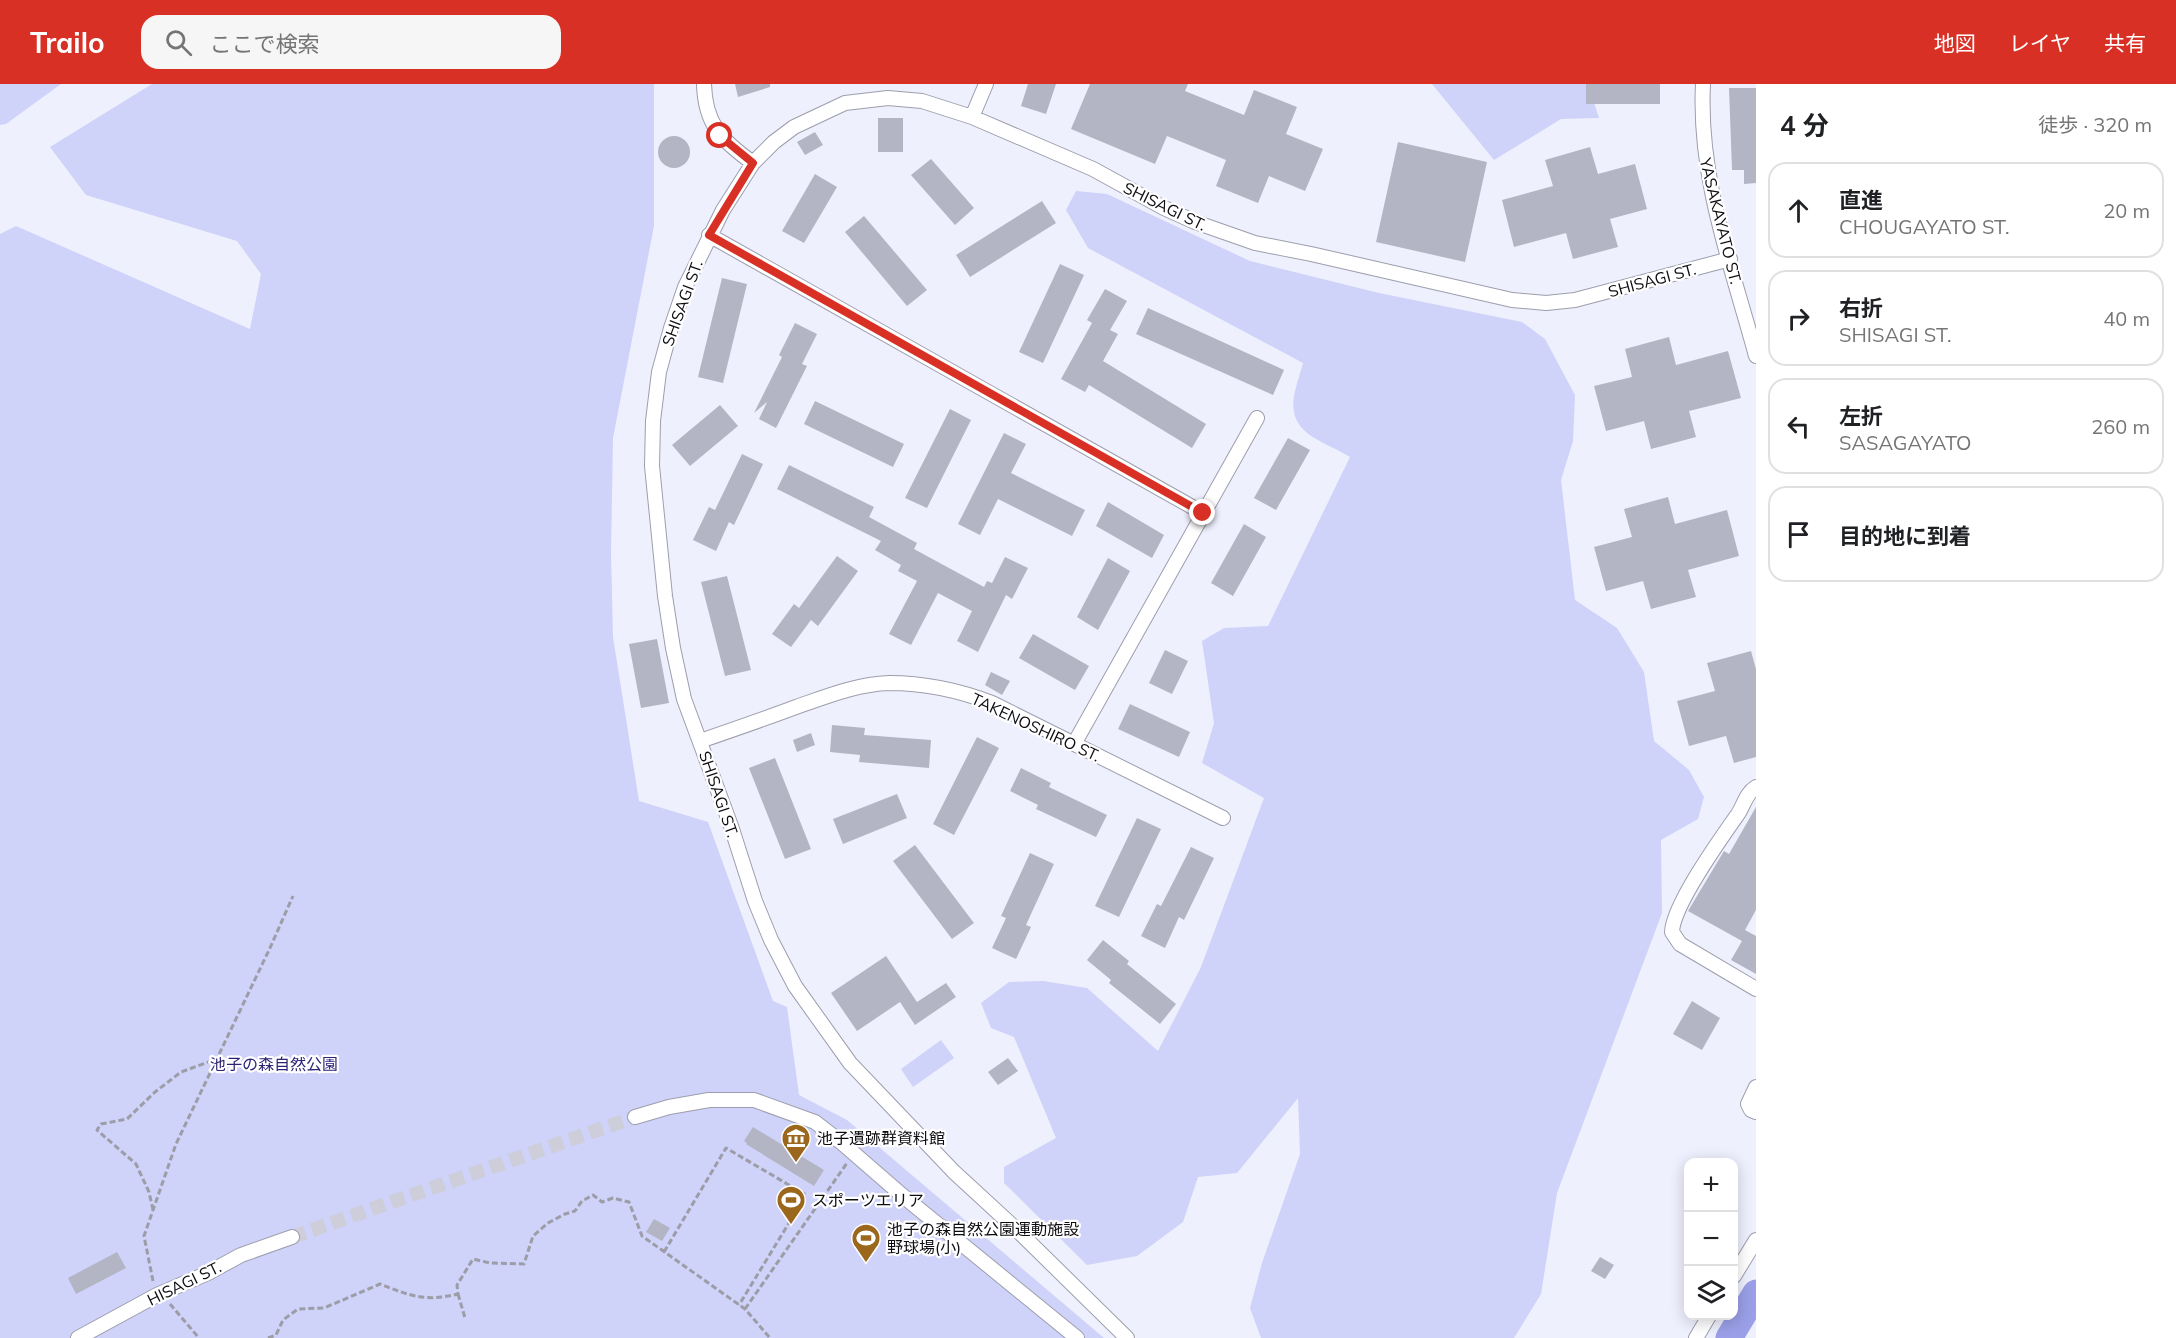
<!DOCTYPE html>
<html lang="ja">
<meta charset="utf-8">
<style>
body{margin:0;font-family:Mulish,"Noto Sans JP",sans-serif;background:#f6f6f6;color:#202124}
.controls{position:absolute;right:18px;bottom:18px;display:grid;overflow:hidden;border-radius:12px;box-shadow:0 3px 15px #0003}
.controls button{width:54px;height:54px;display:grid;place-items:center;padding:0;border:0;border-bottom:2px solid #e0e0e0;background:#fff;color:#202124;font:30px sans-serif}
.stop{position:absolute;width:18px;height:18px;margin:-14px;border:4px solid #d93025;border-radius:50%;background:#fff}
.stop.end{background:#d93025;border-color:#fff;box-shadow:0 2px 6px #0008}
.list{margin:0;padding:0;list-style:none}
h2{display:flex;justify-content:space-between;align-items:center;height:78px;margin:0;padding:0 24px;font-size:26px}
h2 small{font-size:20px;font-weight:400;color:#757577}
.list li{display:grid;grid-template-columns:39px 1fr auto;gap:18px;align-items:center;box-sizing:border-box;height:96px;margin:0 12px 12px;padding:0 12px;border:2px solid #e0e0e0;border-radius:18px}
.list b{display:block;font-size:22px;white-space:nowrap}
.list p{margin:0;font-size:20px;white-space:nowrap;color:#757577}
.list em{font-size:20px;font-style:normal;color:#757577}
.icon{flex:none;width:33px;height:33px;fill:none;stroke:currentColor;stroke-width:2;stroke-linecap:round;stroke-linejoin:round}
.map{position:relative;flex:none;width:1756px;height:1254px;overflow:hidden}
header{display:flex;align-items:center;gap:36px;box-sizing:border-box;height:84px;padding:0 30px;background:#d93025;color:#fff}
header strong{font-size:28px}
nav{display:flex;gap:33px;margin-inline-start:auto;font-size:21px}
.search{width:420px;height:54px;background:#f6f6f6;display:flex;align-items:center;gap:15px;box-sizing:border-box;padding:0 21px;border-radius:18px;color:#757577;font-size:22px}
main{display:flex}
aside{flex:1;background:#fff}
.map>svg:first-child{display:block}
.green{fill:#cfd2f9}
.lines{fill:none;stroke-linecap:round;stroke-linejoin:round}
.river{stroke:#9a9fe7;stroke-width:27}
.building{fill:#b3b5c4}
.minor-tunnel{stroke:#cdceda;stroke-width:14;stroke-dasharray:14 7;stroke-linecap:butt}
.minor-casing{stroke:#9d9ead;stroke-width:16}
.path{stroke:#9c9da7;stroke-width:3;stroke-dasharray:6 3;stroke-linecap:butt}
.minor{stroke:#fff;stroke-width:14}
.route{stroke:#d93025;stroke-width:8}
.labels{text-anchor:middle;dominant-baseline:central;stroke-width:4.5;stroke-linejoin:round;paint-order:stroke}
.street-label{font-size:16px;fill:#0c0c11;stroke:#fff}
.park-label{font-size:16px;fill:#2c2376;stroke:#fff}
.poi-label{font-size:16px;fill:#0c0c11;stroke:#fff;text-anchor:start}
</style>
<header>
<strong>Trailo</strong>
<div class="search"><svg class="icon" aria-label="search" viewBox="0 0 24 24"><circle cx="10" cy="10" r="6"/><path d="M15 15l6 6"/></svg>ここで検索</div>
<nav><a>地図</a><a>レイヤ</a><a>共有</a></nav>
</header>
<main>
<div class="map">
<svg width="1756" height="1254" viewBox="0 0 1756 1254">
<rect width="100%" height="100%" fill="#eff0fd"/>
<path class="green" d="M 0,0 L 61,0 L 6,40 L 0,41 Z
M 152,0 L 654,0 L 654,142 L 613,354 L 611,469 L 613,553 L 639,717 L 708,738 L 773,917 L 787,923 L 799,1011 L 847,1036 L 1104,1254 L 0,1254 L 0,150 L 16,142 L 250,245 L 261,190 L 237,157 L 86,111 L 50,63 Z
M 1432,0 L 1588,0 L 1599,34 L 1561,35 L 1494,76 Z
M 1076,107 L 1107,110 L 1250,177 L 1379,209 L 1522,238 L 1545,255 L 1575,311 L 1573,357 L 1561,396 L 1575,516 L 1617,544 L 1644,588 L 1654,657 L 1689,686 L 1704,713 L 1698,735 L 1661,756 L 1662,829 L 1557,1109 L 1541,1210 L 1514,1254 L 1261,1254 L 1250,1224 L 1262,1179 L 1300,1070 L 1298,1014 L 1237,1089 L 1198,1093 L 1183,1138 L 1137,1172 L 1087,1181 L 1004,1099 L 1004,1083 L 1056,1054 L 1014,953 L 991,944 L 981,919 L 1009,898 L 1043,897 L 1087,904 L 1158,967 L 1201,883 L 1264,714 L 1202,679 L 1214,639 L 1202,557 L 1224,544 L 1268,542 L 1350,373 C 1323,356 1288,351 1294,312 C 1296,301 1300,290 1303,279 L 1088,164 L 1066,126 Z
M 941,956 L 954,974 L 913,1003 L 901,985 Z"/>
<g class="lines">
<path class="river" d="M 1729,1254 L 1756,1209"/>
</g>
<path class="building" d="M 735,0 L 770,0 L 770,3 L 738,13 Z
M 1028,0 L 1056,0 L 1046,30 L 1021,22 Z
M 1090,0 L 1188,0 L 1185,7 L 1244,31 L 1254,6 L 1297,23 L 1286,50 L 1323,65 L 1305,107 L 1269,92 L 1258,119 L 1216,102 L 1226,76 L 1167,52 L 1155,80 L 1071,45 Z
M 1586,0 L 1660,0 L 1660,20 L 1586,20 Z
M 1729,4 L 1756,4 L 1756,99 L 1744,100 L 1744,86 L 1732,86 Z
M 878,34 L 903,34 L 903,68 L 878,68 Z
M 815,48 L 823,61 L 805,71 L 797,58 Z
M658 68a16 16 0 1 1 32 0a16 16 0 1 1-32 0Z
M 1398,58 L 1487,78 L 1465,178 L 1376,158 Z
M 1590,63 L 1598,90 L 1635,80 L 1647,125 L 1610,135 L 1618,163 L 1573,175 L 1566,149 L 1514,163 L 1502,116 L 1553,102 L 1545,76 Z
M 931,75 L 974,124 L 955,141 L 911,91 Z
M 815,90 L 837,103 L 804,159 L 782,147 Z
M 1042,117 L 1056,139 L 970,193 L 956,171 Z
M 864,132 L 927,206 L 907,222 L 845,148 Z
M 1060,180 L 1084,191 L 1043,279 L 1019,268 Z
M 722,194 L 747,200 L 723,299 L 698,293 Z
M 1105,205 L 1127,217 L 1110,246 L 1118,250 L 1103,277 L 1206,340 L 1192,364 L 1089,301 L 1085,308 L 1061,295 L 1092,239 L 1087,236 Z
M 1148,224 L 1284,286 L 1273,311 L 1136,250 Z
M 795,239 L 817,250 L 802,280 L 807,282 L 776,344 L 759,335 L 767,318 L 754,329 L 782,273 L 779,271 Z
M 1669,253 L 1676,281 L 1728,267 L 1741,314 L 1689,327 L 1696,353 L 1651,365 L 1644,337 L 1606,347 L 1594,302 L 1632,293 L 1625,265 Z
M 815,317 L 904,360 L 893,383 L 804,340 Z
M 720,321 L 738,342 L 690,382 L 672,361 Z
M 950,325 L 971,336 L 927,424 L 905,414 Z
M 1004,349 L 1026,360 L 1011,389 L 1085,426 L 1072,452 L 998,415 L 980,451 L 958,440 Z
M 1288,354 L 1310,366 L 1276,426 L 1254,414 Z
M 742,370 L 763,380 L 734,441 L 729,438 L 716,467 L 693,456 L 709,423 L 715,426 Z
M 789,381 L 874,423 L 869,433 L 917,459 L 914,465 L 984,503 L 987,497 L 992,499 L 1005,473 L 1028,484 L 1012,515 L 1006,511 L 978,568 L 957,557 L 972,527 L 938,509 L 911,561 L 889,550 L 917,497 L 898,487 L 901,481 L 875,466 L 881,457 L 777,405 Z
M 1668,413 L 1675,440 L 1727,426 L 1739,472 L 1688,486 L 1696,513 L 1673,519 L 1651,525 L 1643,497 L 1606,507 L 1594,463 L 1632,453 L 1624,425 Z
M 1108,418 L 1164,451 L 1152,474 L 1096,442 Z
M 1244,440 L 1266,453 L 1233,512 L 1211,499 Z
M 837,472 L 858,487 L 818,542 L 811,536 L 791,563 L 772,550 L 794,520 L 799,524 Z
M 1108,474 L 1130,487 L 1098,546 L 1077,533 Z
M 727,492 L 751,586 L 725,592 L 701,498 Z
M 1033,550 L 1089,582 L 1075,606 L 1019,574 Z
M 657,555 L 669,619 L 641,624 L 629,560 Z
M 1165,566 L 1188,577 L 1172,610 L 1149,599 Z
M 1751,567 L 1756,585 L 1756,673 L 1734,679 L 1726,652 L 1689,662 L 1677,617 L 1715,607 L 1707,579 Z
M 991,588 L 1010,597 L 1002,611 L 985,601 Z
M 1130,620 L 1190,648 L 1179,673 L 1118,645 Z
M 832,641 L 865,644 L 864,651 L 931,656 L 929,684 L 859,678 L 860,671 L 830,668 Z
M 811,649 L 815,661 L 797,668 L 793,656 Z
M 977,653 L 999,664 L 954,751 L 933,740 Z
M 775,674 L 811,765 L 785,775 L 749,684 Z
M 1021,684 L 1051,699 L 1049,703 L 1107,731 L 1096,753 L 1036,725 L 1038,721 L 1010,707 Z
M 897,710 L 907,734 L 843,760 L 833,735 Z
M 1756,723 L 1756,826 L 1745,846 L 1756,852 L 1756,890 L 1731,876 L 1742,857 L 1688,827 L 1724,767 L 1729,770 Z
M 1137,734 L 1161,745 L 1119,833 L 1095,822 Z
M 915,761 L 974,839 L 952,855 L 893,777 Z
M 1191,763 L 1214,774 L 1184,836 L 1179,833 L 1165,864 L 1141,852 L 1157,820 L 1161,822 Z
M 1030,769 L 1054,780 L 1026,841 L 1031,843 L 1016,875 L 992,864 L 1006,834 L 1001,832 Z
M 1103,856 L 1129,877 L 1127,880 L 1176,920 L 1160,940 L 1109,899 L 1111,896 L 1087,876 Z
M 886,872 L 917,918 L 946,899 L 956,913 L 915,941 L 900,918 L 857,947 L 831,909 Z
M 1692,917 L 1720,934 L 1702,966 L 1673,950 Z
M 1008,974 L 1018,987 L 998,1001 L 988,988 Z
M 753,1043 L 824,1086 L 814,1102 L 746,1060 L 747,1059 L 744,1057 Z
M 654,1135 L 670,1144 L 662,1157 L 646,1148 Z
M 117,1168 L 126,1184 L 76,1210 L 68,1194 Z
M 1600,1173 L 1614,1181 L 1605,1195 L 1591,1187 Z"/>
<g class="lines">
<path class="minor-tunnel" d="M 292,1153 L 635,1033"/>
<g class="minor-casing">
<path id="minor" d="M 704,0 C 705,40 721,56 753,79
M 1703,0 C 1698,94 1732,183 1756,272
M 972,33 L 986,0
M 709,151 L 1203,429
M 700,657 C 732,646 764,635 796,623 C 825,613 857,600 889,599 C 925,599 958,606 992,619 L 1223,734
M 1074,660 L 1257,334
M 1756,703 C 1746,709 1744,721 1738,730 C 1721,754 1673,821 1672,848 L 1680,860 L 1756,905
M 1756,1003 L 1748,1020 L 1751,1026 L 1756,1028
M 635,1033 L 669,1023 L 709,1016 L 754,1016 L 815,1038 L 842,1059 L 903,1112 L 1077,1254
M 1734,1192 L 1756,1156
M 78,1254 L 157,1211 L 208,1189 L 241,1171 L 292,1153
M 1127,1254 L 1016,1145 L 954,1088 L 850,979 L 795,902 L 771,856 L 755,817 L 731,742 L 684,615 L 673,564 L 665,512 L 652,382 L 653,337 L 659,288 L 671,244 L 685,203 L 723,126 L 753,79 L 774,58 L 794,43 L 845,19 L 888,14 L 922,17 L 972,33 L 1093,85 L 1164,124 L 1195,138 L 1255,159 L 1311,170 L 1512,216 L 1546,219 L 1575,216 L 1730,175
M 1696,1254 L 1709,1232"/>
</g>
<path class="path" d="M 153,1126 L 149,1108 L 136,1080 L 97,1046 L 101,1040 L 127,1035 L 155,1008 L 181,988 L 214,976
M 664,1168 L 726,1064 L 806,1111 L 739,1221
M 153,1197 L 144,1152 L 176,1060 L 270,864 L 293,812
M 458,1210 L 465,1234
M 170,1220 L 199,1254
M 745,1225 L 847,1079
M 268,1254 L 276,1251 L 283,1236 L 298,1225 L 324,1224 L 380,1200 C 410,1212 426,1218 458,1210 L 457,1201 L 473,1175 L 490,1179 L 524,1180 L 533,1152 L 548,1139 L 565,1130 L 575,1127 L 582,1117 L 593,1111 L 602,1118 L 613,1114 L 629,1118 L 642,1152 L 745,1225 L 770,1254"/>
<use href="#minor" class="minor"/>
</g>
<g class="lines">
<path class="route" d="M 720,52 L 753,79 L 709,151 L 1203,429"/>
</g>
<defs>
<g id="museum-pin" transform="scale(1.5)"><path d="M0 17L-7.5 6A9.5 9.5 0 1 1 7.5 6Z" fill="#9b671d" stroke="#fff"/><path d="M0-6L6-3V-2H-6V-3ZM-5-1h2V3h-2ZM-1-1h2V3h-2ZM3-1h2V3H3ZM-6 4H6V6H-6Z" fill="#fff"/></g>
<g id="stadium-pin" transform="scale(1.5)"><path d="M0 17L-7.5 6A9.5 9.5 0 1 1 7.5 6Z" fill="#9b671d" stroke="#fff"/><path d="M0-5a6.5 5 0 1 0 0 10a6.5 5 0 1 0 0-10ZM-3.5-1.8h7v3.6h-7Z" fill="#fff"/></g>
</defs>
<g fill-rule="evenodd">
<use href="#museum-pin" x="796" y="1054"/>
<use href="#stadium-pin" x="791" y="1116"/>
<use href="#stadium-pin" x="866" y="1154"/>
</g>
<g class="labels">
<g class="street-label">
<text transform="translate(1165 122) rotate(26)">SHISAGI ST.</text>
<text transform="translate(1721 137) rotate(76)">YASAKAYATO ST.</text>
<text transform="translate(1652 196) rotate(-15)">SHISAGI ST.</text>
<text transform="translate(682 219) rotate(-70)">SHISAGI ST.</text>
<text transform="translate(1036 643) rotate(25)">TAKENOSHIRO ST.</text>
<text transform="translate(719 710) rotate(71)">SHISAGI ST.</text>
<text transform="translate(184 1199) rotate(-26)">HISAGI ST.</text>
</g>
<g class="park-label">
<text x="274" y="980">池子の森自然公園</text>
</g>
<g class="poi-label">
<text x="817" y="1054">池子遺跡群資料館</text>
<text x="812" y="1116">スポーツエリア</text>
<text x="887" y="1145">池子の森自然公園運動施設<tspan x="887" dy="18">野球場(小)</tspan></text>
</g>
</g>
</svg>
<div class="controls">
<button>+</button>
<button>−</button>
<button><svg class="icon" aria-label="layers" viewBox="0 0 24 24"><path d="M12 4l9 5-9 5-9-5zM3 14l9 5 9-5"/></svg></button>
</div>
<div class="stop" style="left:720px;top:52px"></div>
<div class="stop end" style="left:1203px;top:429px"></div>
</div>
<aside>
<h2>4 分<small>徒歩 · 320 m</small></h2>
<ul class="list">
<li><svg class="icon" aria-label="ahead" viewBox="0 0 24 24"><path d="M12 20V5M6 11l6-6 6 6"/></svg><div><b>直進</b><p>CHOUGAYATO ST.</p></div><em>20 m</em></li>
<li><svg class="icon" aria-label="right" viewBox="0 0 24 24"><path d="M7 20v-9h11M14 6l5 5-5 5"/></svg><div><b>右折</b><p>SHISAGI ST.</p></div><em>40 m</em></li>
<li><svg class="icon" aria-label="left" viewBox="0 0 24 24"><path d="M17 20v-9H6M10 6l-5 5 5 5"/></svg><div><b>左折</b><p>SASAGAYATO</p></div><em>260 m</em></li>
<li><svg class="icon" aria-label="arrive" viewBox="0 0 24 24"><path d="M6 21V4h12l-3 4 3 4H6"/></svg><div><b>目的地に到着</b></div></li>
</ul>
</aside>
</main>
